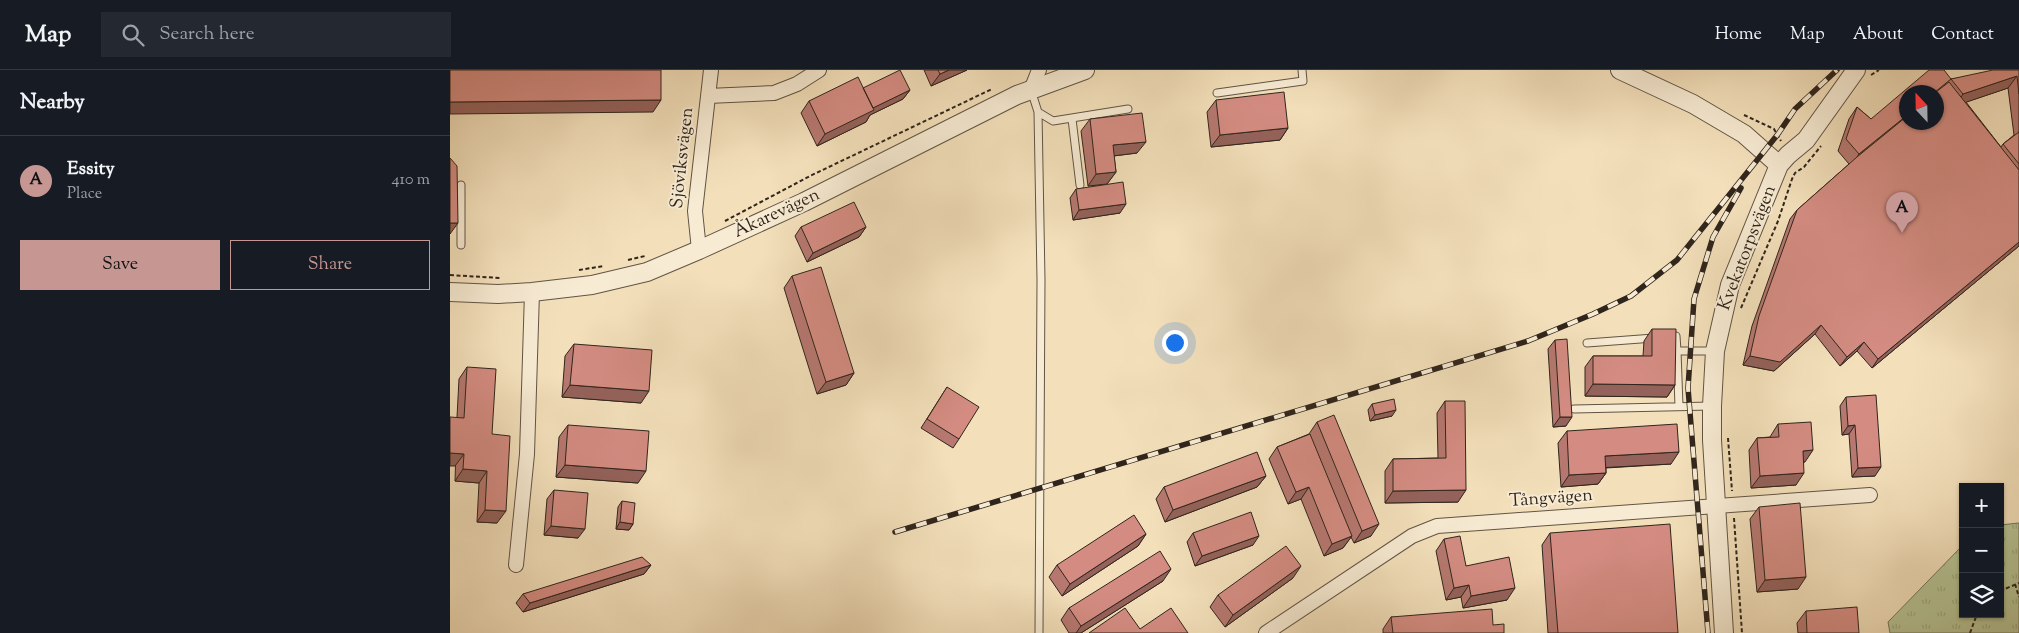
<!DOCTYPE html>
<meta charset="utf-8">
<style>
body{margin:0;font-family:"Sorts Mill Goudy",serif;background:#242831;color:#f1f3f6}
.controls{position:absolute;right:15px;bottom:15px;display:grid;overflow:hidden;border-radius:0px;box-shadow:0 1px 4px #0004}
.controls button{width:45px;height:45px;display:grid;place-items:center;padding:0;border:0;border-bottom:1px solid #363941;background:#171b24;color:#f1f3f6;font:25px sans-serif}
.compass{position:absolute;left:1449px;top:15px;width:45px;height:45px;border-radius:50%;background:#171b24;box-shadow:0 1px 4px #0004;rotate:338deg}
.you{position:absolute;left:724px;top:272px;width:18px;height:18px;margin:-12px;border:4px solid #fff;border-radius:50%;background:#1a73e8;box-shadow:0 0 0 8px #1a73e833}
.badge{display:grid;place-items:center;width:32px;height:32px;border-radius:50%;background:#c59692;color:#111;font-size:16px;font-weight:700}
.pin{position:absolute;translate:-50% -41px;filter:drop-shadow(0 1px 2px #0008)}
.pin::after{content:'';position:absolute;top:26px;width:18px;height:15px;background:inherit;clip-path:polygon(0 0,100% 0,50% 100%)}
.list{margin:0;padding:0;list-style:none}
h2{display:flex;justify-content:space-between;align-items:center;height:65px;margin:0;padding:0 20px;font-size:21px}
h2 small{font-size:16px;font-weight:400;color:#9ea1a6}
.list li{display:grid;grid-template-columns:32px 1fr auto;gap:15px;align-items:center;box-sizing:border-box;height:90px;padding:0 20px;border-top:1px solid #363941}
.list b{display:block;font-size:19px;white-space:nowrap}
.list p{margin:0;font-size:16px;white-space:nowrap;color:#9ea1a6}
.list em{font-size:16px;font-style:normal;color:#9ea1a6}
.actions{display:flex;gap:10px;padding:15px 20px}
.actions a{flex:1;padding:11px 0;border:1px solid #c59692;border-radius:0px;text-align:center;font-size:18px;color:#c59692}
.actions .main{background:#c59692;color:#111}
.icon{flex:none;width:28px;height:28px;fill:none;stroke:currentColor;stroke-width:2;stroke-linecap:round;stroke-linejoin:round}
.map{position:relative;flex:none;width:1569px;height:563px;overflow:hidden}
header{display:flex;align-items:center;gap:30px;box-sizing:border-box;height:70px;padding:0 25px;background:#171b24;border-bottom:1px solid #363941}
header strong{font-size:24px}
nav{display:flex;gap:28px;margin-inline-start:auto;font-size:18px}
.search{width:350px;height:45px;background:#242831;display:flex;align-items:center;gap:12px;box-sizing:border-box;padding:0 18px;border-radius:0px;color:#9ea1a6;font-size:19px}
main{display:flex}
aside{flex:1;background:#171b24}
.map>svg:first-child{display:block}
.park{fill:url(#park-tufts);stroke:#737458}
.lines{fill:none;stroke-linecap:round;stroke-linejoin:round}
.service-casing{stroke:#615444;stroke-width:9}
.minor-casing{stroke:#615444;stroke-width:16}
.tertiary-casing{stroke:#615444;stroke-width:20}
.path{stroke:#30251c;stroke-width:2;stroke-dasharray:4 2.5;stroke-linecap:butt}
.service{stroke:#f7ebd3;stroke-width:7}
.minor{stroke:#f7ebd3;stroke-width:14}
.tertiary{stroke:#f7ebd3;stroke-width:18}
.rail-casing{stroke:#30251c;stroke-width:5.5}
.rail{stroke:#f7ebd3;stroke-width:4;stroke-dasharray:11;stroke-linecap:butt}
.wall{fill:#b67870;stroke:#30251c;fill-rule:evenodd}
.shaded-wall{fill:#94625b;stroke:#30251c}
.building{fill:#d48c82;stroke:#30251c}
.labels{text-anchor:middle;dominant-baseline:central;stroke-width:4;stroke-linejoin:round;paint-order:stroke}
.street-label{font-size:18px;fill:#30251c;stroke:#f7ebd3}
</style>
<header>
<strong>Map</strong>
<div class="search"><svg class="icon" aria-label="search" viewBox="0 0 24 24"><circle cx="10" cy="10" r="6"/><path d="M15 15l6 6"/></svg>Search here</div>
<nav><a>Home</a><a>Map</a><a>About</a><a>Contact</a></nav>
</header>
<main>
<aside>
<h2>Nearby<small></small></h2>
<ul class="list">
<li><span class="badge">A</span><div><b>Essity</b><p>Place</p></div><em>410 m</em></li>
</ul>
<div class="actions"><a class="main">Save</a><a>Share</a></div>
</aside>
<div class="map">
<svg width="1569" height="563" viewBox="0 0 1569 563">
<defs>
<pattern id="park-tufts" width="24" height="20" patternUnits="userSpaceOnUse" patternTransform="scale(1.25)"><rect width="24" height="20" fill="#b6c394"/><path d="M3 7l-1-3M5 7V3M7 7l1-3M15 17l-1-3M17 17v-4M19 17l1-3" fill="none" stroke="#9da77f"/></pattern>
</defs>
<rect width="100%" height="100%" fill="#f3e0bb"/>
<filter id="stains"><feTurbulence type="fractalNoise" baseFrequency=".004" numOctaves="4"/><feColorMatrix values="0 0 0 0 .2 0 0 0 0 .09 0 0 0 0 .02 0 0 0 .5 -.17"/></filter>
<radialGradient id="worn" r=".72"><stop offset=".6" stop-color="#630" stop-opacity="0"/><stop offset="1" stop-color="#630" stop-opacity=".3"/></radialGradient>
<path class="park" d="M 1569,453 L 1569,563 L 1440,563 L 1438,552 L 1513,475 L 1513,544 L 1550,544 L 1550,455 Z"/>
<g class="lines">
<g class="service-casing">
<path id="service" d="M 581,20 L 588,42 L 591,210 L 589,563
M 767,23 L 853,11 L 852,0
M 588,42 L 603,51 L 678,39
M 622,49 L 630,115
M 11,175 L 11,115
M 1218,267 L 1226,266 L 1227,281 L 1263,281
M 1137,273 L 1204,268
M 1227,281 L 1229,336
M 1124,339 L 1261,336"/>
</g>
<g class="minor-casing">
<path id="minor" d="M 581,20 L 589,0
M 258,26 L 324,23 L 347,14 L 369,0
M 249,180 L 245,141 L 261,0
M 66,495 L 77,384 L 82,222
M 816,563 L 962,466 L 987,456 L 1420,425"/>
</g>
<g class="tertiary-casing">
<path id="tertiary" d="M 1170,0 L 1243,34 L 1294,64 L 1329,95
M 0,222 L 48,224 L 82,222 L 142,215 L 197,202 L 249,180 L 354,132 L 567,25 L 635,0
M 1274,563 L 1262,370 L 1262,336 L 1265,281 L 1280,215 L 1329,95 L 1338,85 L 1356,70 L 1406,0"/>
</g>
<path class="path" d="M 1421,5 L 1429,0
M 1294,45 L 1324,59 L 1331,71
M 275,151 L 360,106 L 542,19
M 178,190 L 195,186
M 129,200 L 154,196
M 0,205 L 50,208
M 1291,238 L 1328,151 L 1342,109 L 1345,103 L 1354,97 L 1371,76
M 1278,368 L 1282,421
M 1284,448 L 1292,563
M 1565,514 L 1569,527
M 1550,521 L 1569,513
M 1520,563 L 1527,544"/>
<use href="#service" class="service"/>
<use href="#minor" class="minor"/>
<use href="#tertiary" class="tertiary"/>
<g class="rail-casing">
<path id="rail" d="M 445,462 L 1078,271 L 1143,244 L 1181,226 L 1227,190 L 1328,64 L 1345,39 L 1387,0
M 1258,563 L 1238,318 L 1244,229 L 1263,167 L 1291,118"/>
</g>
<use href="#rail" class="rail"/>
</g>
<path class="wall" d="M 474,0 L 517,0 L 481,16 Z
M 1569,0 L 1569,176 L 1422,298 L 1407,281 L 1390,296 L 1365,264 L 1324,301 L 1293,295 L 1302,256 L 1340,149 L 1347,140 L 1399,94 L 1388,81 L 1399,49 L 1407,37 L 1421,49 L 1501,9 ZM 1558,18 L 1564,65 L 1553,74 L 1551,77 L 1516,32 Z
M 460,20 L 453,29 L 420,45 L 416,52 L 367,76 L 351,43 L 359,31 Z
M 766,30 L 838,58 L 830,70 L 761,77 L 757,42 Z
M 640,49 L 687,83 L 664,86 L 666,102 L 657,114 L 638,116 L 631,61 Z
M 626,119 L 670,143 L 623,150 L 620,128 Z
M 351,157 L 416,157 L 409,167 L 357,192 L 345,166 Z
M 342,206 L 404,303 L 396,315 L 367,324 L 334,218 Z
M 1202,259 L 1225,315 L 1217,327 L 1135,326 L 1135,297 L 1143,286 L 1193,286 L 1194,271 Z
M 1105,270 L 1116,356 L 1103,357 L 1098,279 Z
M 124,274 L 191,333 L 112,327 L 115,286 Z
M 17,297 L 42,364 L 47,453 L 27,452 L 29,413 L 5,411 L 7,347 L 9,309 Z
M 497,317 L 509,369 L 503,378 L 471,358 Z
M 1396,327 L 1425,406 L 1402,407 L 1399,364 L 1392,365 L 1390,336 Z
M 995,331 L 1008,432 L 935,433 L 935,401 L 943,389 L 988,388 L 987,343 Z
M 922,334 L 942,346 L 920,351 L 918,340 Z
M 867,352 L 921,466 L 904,473 L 901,467 L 893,478 L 874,486 L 851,429 L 838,434 L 819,389 L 827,377 L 859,364 Z
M 1328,354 L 1355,392 L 1353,392 L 1346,415 L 1301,418 L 1299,380 L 1307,368 L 1320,367 Z
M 118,355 L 188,413 L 106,407 L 109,367 Z
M 1117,361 L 1221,394 L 1156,398 L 1156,403 L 1148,414 L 1111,417 L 1108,373 Z
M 816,406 L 807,417 L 715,452 L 706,429 L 714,417 Z
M 104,420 L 128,468 L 94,465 L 97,429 Z
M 172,431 L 183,454 L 179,460 L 166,459 L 168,437 Z
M 1309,437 L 1348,519 L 1307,522 L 1300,449 Z
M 743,463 L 803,475 L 745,496 L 737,472 Z
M 1100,463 L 1228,563 L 1098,563 L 1092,475 Z
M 696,464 L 688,476 L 612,526 L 599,507 L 607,495 Z
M 994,469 L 1016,496 L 1057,530 L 1013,538 L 1011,527 L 996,530 L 986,481 Z
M 201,495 L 194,504 L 73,542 L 66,533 L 73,524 Z
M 843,508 L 775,557 L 760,537 L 768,525 Z
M 713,511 L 631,563 L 619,563 L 611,550 L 619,538 Z
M 1356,541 L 1409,563 L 1348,563 L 1347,553 Z
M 941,547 L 1043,555 L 1054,563 L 933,563 L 933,559 Z"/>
<path class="shaded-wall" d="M 499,0 L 517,0 L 481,16 L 490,4 Z
M 1567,6 L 1558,18 L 1505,36 L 1513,24 Z
M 460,20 L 453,29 L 420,45 L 416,52 L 367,76 L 375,64 L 420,39 Z
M 211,30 L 203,42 L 0,44 L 0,32 Z
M 1456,46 L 1456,51 L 1401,96 L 1409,84 Z
M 838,58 L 830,70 L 761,77 L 770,65 Z
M 696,72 L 687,83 L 654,87 L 663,75 Z
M 666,102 L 657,114 L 638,116 L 646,104 Z
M 676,134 L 670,143 L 623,150 L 629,140 Z
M 0,153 L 8,153 L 0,164 Z
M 416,157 L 409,167 L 357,192 L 363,183 Z
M 1569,172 L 1569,176 L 1422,298 L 1428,289 Z
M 1371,255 L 1365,264 L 1324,301 L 1293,295 L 1300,286 Z
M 1414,272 L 1407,281 L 1390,296 L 1397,287 Z
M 404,303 L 396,315 L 367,324 L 376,312 Z
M 1143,314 L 1225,315 L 1217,327 L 1135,326 Z
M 120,315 L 199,321 L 191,333 L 112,327 Z
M 946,340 L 942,346 L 920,351 L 925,345 Z
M 1110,347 L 1122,347 L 1116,356 L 1103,357 Z
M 1405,355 L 1399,364 L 1392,365 L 1398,356 Z
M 1363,380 L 1355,392 L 1344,393 L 1353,381 Z
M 1229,382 L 1221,394 L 1147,398 L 1155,386 Z
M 0,383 L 14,384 L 5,396 L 0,396 Z
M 115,395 L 196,401 L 188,413 L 106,407 Z
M 1431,397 L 1425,406 L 1402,407 L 1408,398 Z
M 13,399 L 37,401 L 29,413 L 5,411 Z
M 1156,403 L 1148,414 L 1111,417 L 1119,405 Z
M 1354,403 L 1346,415 L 1301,418 L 1310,406 Z
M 816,406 L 807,417 L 715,452 L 723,440 Z
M 859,417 L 851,429 L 838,434 L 846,422 Z
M 1016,420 L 1008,432 L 935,433 L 943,421 Z
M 35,440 L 56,441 L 47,453 L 27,452 Z
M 170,452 L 183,454 L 179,460 L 166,459 Z
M 929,454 L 921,466 L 904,473 L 912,461 Z
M 101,456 L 135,459 L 128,468 L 94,465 Z
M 696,464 L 688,476 L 612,526 L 620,514 Z
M 809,466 L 803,475 L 745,496 L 752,486 Z
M 902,466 L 893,478 L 874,486 L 882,474 Z
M 201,495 L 194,504 L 73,542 L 80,533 Z
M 851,496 L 843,508 L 775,557 L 783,545 Z
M 721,499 L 713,511 L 631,563 L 626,563 L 631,556 Z
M 1356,507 L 1348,519 L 1307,522 L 1315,510 Z
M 1019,515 L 1011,527 L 996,530 L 1004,518 Z
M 1065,518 L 1057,530 L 1013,538 L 1021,526 Z"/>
<path class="building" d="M 0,0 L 211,0 L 211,30 L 0,32 Z
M 450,0 L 460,20 L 423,38 L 413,18 Z
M 488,0 L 499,0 L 490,4 Z
M 1479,0 L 1494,0 L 1501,9 L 1485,22 L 1456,22 L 1456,46 L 1409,84 L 1396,69 L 1407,37 L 1421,49 Z
M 1543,0 L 1569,0 L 1569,24 L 1567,6 L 1513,24 L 1501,9 Z
M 408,7 L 424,40 L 375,64 L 359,31 Z
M 1499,12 L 1569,100 L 1569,172 L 1428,289 L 1414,272 L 1397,287 L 1371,255 L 1330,292 L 1300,286 L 1309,246 L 1347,140 L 1407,87 L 1456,47 L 1456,52 L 1486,52 L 1486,22 Z
M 834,22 L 838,58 L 770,65 L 766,30 Z
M 692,43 L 696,72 L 663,75 L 666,102 L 646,104 L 640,49 Z
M 1569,62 L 1569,94 L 1553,74 Z
M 0,88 L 7,96 L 8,153 L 0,153 Z
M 673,112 L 676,134 L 629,140 L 626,119 Z
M 404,132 L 416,157 L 363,183 L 351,157 Z
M 371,197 L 404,303 L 376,312 L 342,206 Z
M 1202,259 L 1226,259 L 1225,315 L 1143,314 L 1143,286 L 1202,286 Z
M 1117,269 L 1122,347 L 1110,347 L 1105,270 Z
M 124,274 L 202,280 L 199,321 L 120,315 Z
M 17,297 L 46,299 L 42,364 L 60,366 L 56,441 L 35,440 L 37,401 L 13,399 L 14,384 L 0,383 L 0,347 L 14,348 Z
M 497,317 L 529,337 L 509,369 L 477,349 Z
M 1426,325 L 1431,397 L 1408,398 L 1405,355 L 1398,356 L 1396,327 Z
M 944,329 L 946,340 L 925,345 L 922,334 Z
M 995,331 L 1015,331 L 1016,420 L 943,421 L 943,389 L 996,388 Z
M 884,345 L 929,454 L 912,461 L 867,352 Z
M 1361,352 L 1363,380 L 1353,381 L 1354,403 L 1310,406 L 1307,368 L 1329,367 L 1328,354 Z
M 1227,354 L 1229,382 L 1155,386 L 1156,403 L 1119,405 L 1117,361 Z
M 118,355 L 199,361 L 196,401 L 115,395 Z
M 860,364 L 902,466 L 882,474 L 859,417 L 846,422 L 827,377 Z
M 807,382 L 816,406 L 723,440 L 714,417 Z
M 104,420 L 138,423 L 135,459 L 101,456 Z
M 172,431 L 185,433 L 183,454 L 170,452 Z
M 1350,433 L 1356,507 L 1315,510 L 1309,437 Z
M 801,442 L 809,466 L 752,486 L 743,463 Z
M 684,445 L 696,464 L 620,514 L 607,495 Z
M 1220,454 L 1228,563 L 1108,563 L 1100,463 Z
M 1010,466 L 1016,496 L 1059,487 L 1065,518 L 1021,526 L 1019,515 L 1004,518 L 994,469 Z
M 836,476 L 851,496 L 783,545 L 768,525 Z
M 710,481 L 721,499 L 631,556 L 619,538 Z
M 192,487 L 201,495 L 80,533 L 73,524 Z
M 1407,537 L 1409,563 L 1357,563 L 1356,541 Z
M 675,538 L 690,559 L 721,538 L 738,563 L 639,563 Z
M 1042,539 L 1043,555 L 1054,554 L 1054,563 L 943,563 L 941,547 Z"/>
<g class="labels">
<g class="street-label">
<text transform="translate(233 88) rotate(-84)">Sjöviksvägen</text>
<text transform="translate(327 144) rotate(-25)">Åkarevägen</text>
<text transform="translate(1298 178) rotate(-69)">Kvekatorpsvägen</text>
<text transform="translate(1101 429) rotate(-4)">Tångvägen</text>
</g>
</g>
<rect width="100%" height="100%" filter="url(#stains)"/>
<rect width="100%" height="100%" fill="url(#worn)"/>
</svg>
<div class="controls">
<button>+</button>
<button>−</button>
<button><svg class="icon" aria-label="layers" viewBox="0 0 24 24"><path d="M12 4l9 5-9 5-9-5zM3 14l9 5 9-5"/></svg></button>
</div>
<svg class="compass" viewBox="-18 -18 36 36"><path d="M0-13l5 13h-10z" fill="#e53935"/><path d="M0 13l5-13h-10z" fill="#9ea1a6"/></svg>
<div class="you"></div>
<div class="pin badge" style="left:1452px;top:163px">A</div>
</div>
</main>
